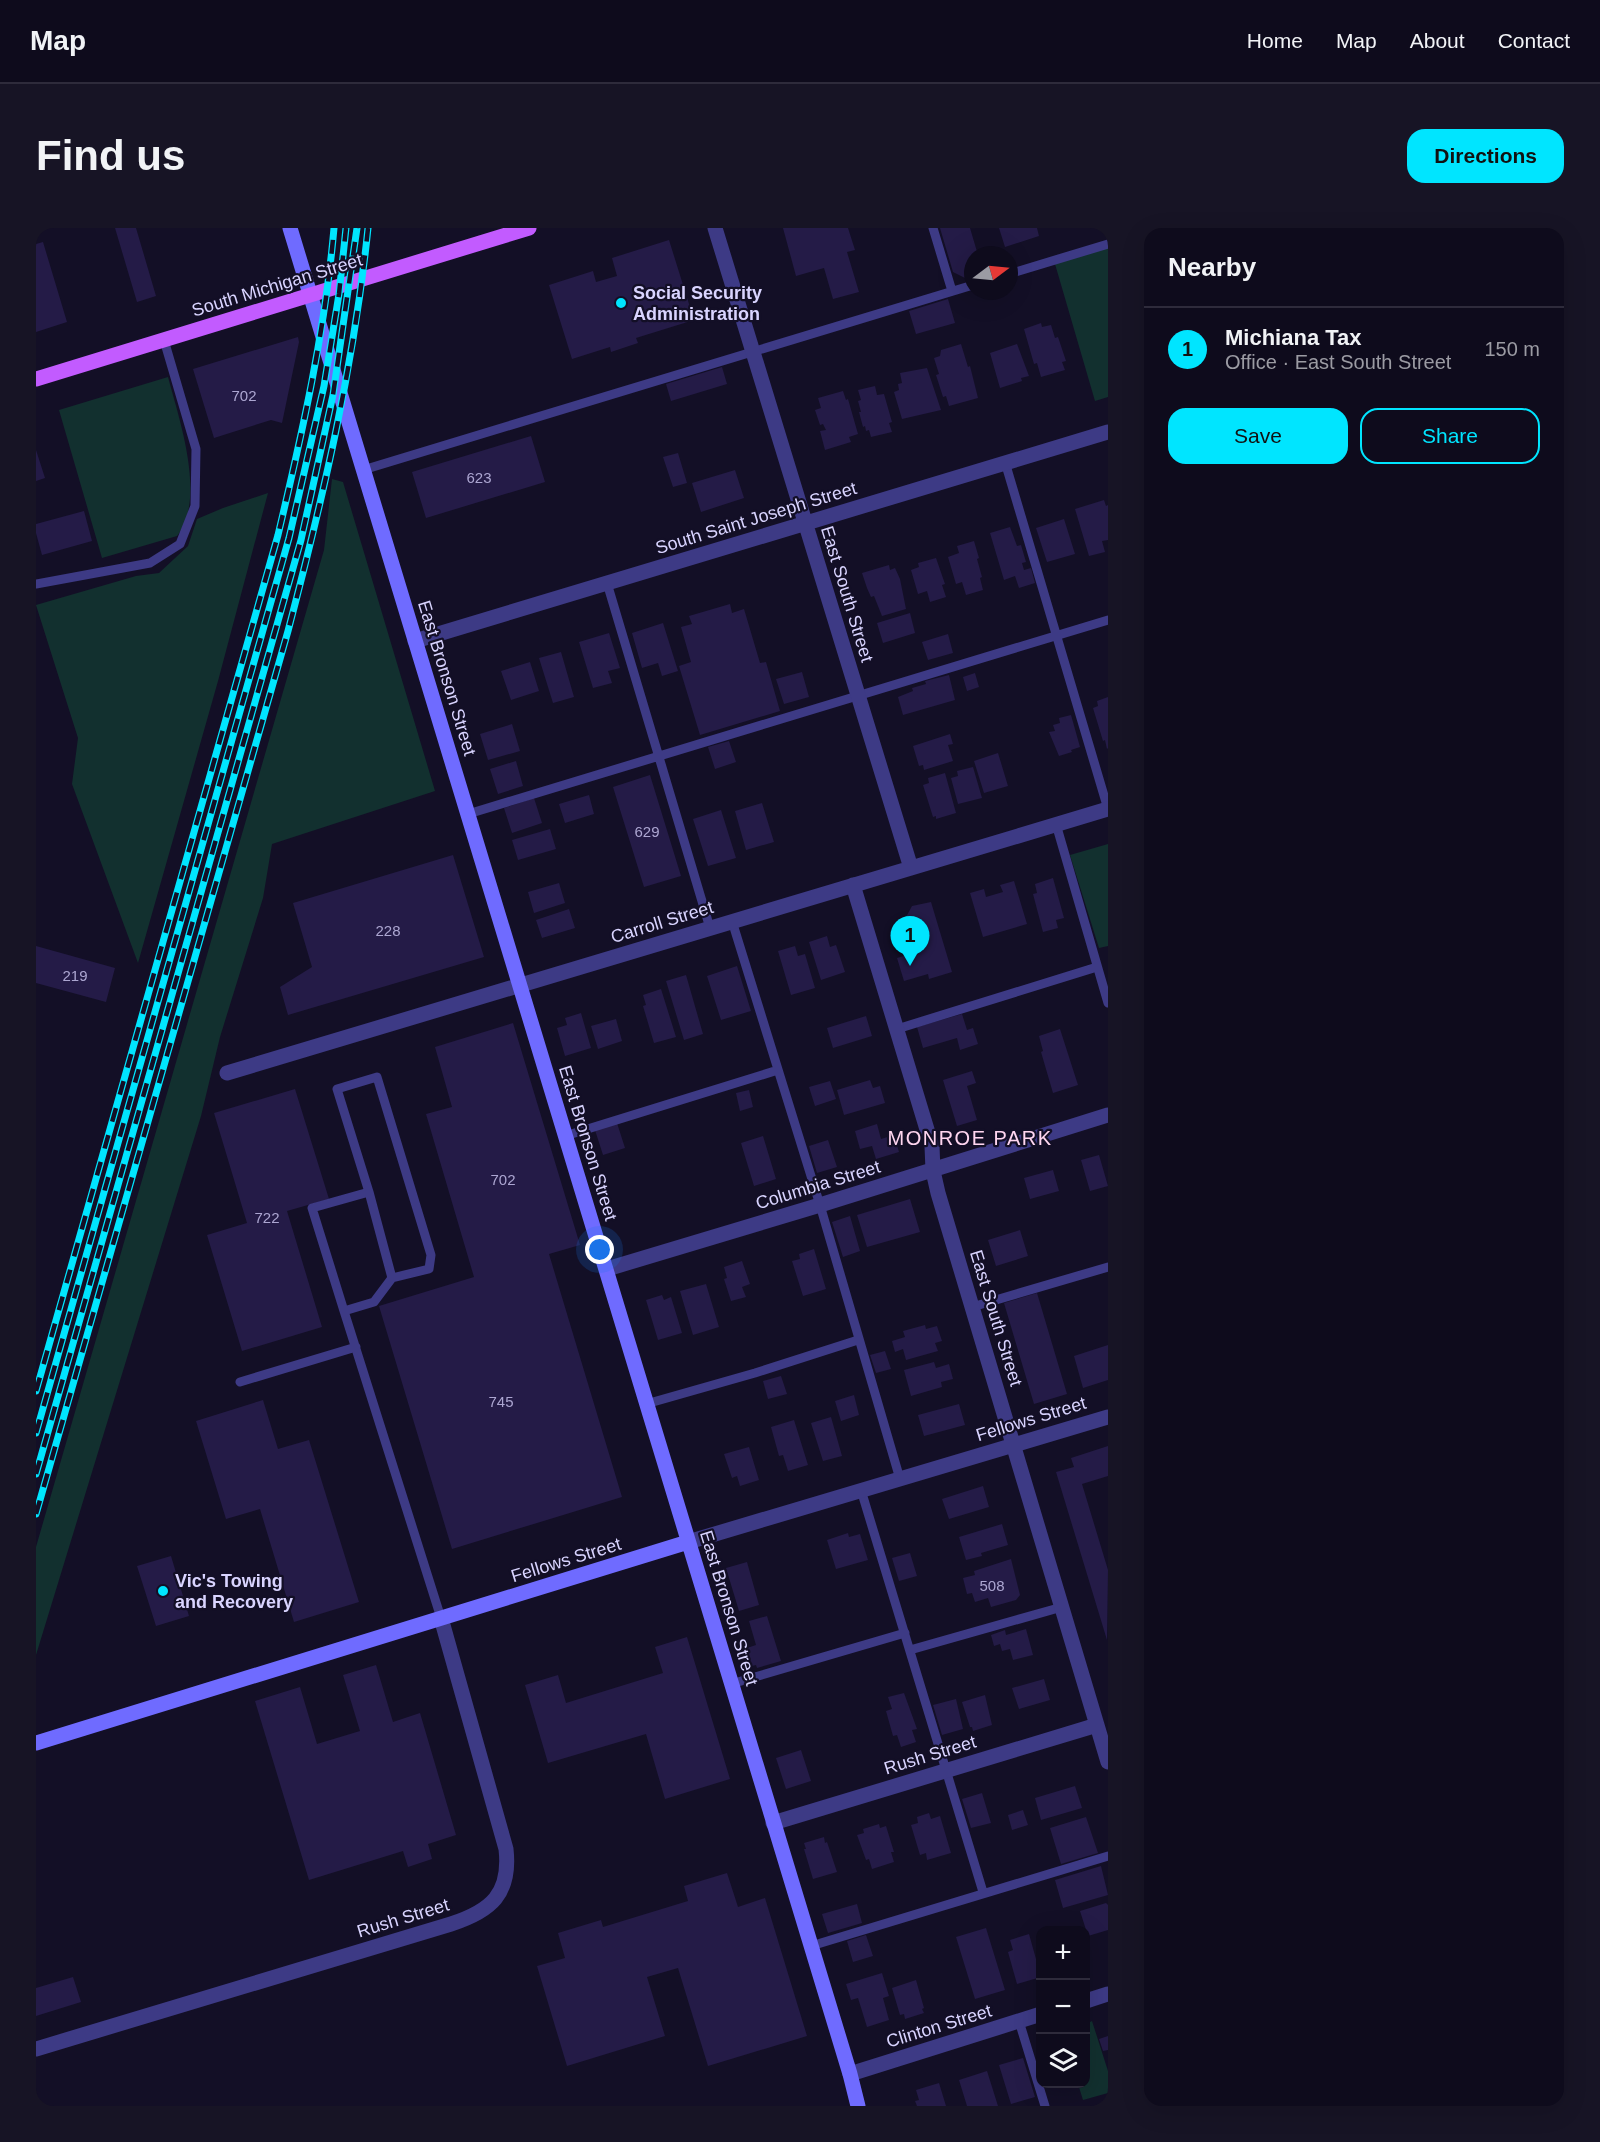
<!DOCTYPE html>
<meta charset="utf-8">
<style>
body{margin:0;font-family:Arial,sans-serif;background:#171425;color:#f1f3f6}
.controls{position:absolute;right:18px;bottom:18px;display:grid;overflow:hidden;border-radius:12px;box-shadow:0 6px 24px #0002}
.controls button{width:54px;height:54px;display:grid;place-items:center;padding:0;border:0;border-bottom:2px solid #2e2b3b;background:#0e0b1c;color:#f1f3f6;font:30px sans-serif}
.compass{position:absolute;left:928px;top:18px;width:54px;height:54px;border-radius:50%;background:#0e0b1c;box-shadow:0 6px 24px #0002;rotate:74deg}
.you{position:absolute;left:564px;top:1022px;width:21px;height:21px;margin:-15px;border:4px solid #fff;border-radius:50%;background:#1a73e8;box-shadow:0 0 0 9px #1a73e833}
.badge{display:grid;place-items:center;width:39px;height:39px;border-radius:50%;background:#00e5ff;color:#111;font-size:20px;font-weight:700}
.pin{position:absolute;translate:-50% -50px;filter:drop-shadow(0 2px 3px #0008)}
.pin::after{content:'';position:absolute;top:32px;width:21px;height:18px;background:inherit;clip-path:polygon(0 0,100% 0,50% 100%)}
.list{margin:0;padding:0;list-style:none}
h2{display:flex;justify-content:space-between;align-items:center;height:78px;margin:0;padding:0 24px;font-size:26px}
h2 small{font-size:20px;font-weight:400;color:#9b9ba3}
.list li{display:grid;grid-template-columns:39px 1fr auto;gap:18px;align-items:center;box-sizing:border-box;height:84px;padding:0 24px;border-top:2px solid #2e2b3b}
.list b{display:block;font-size:22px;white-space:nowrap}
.list p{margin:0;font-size:20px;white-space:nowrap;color:#9b9ba3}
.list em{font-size:20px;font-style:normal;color:#9b9ba3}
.actions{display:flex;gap:12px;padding:18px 24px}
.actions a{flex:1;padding:14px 0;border:2px solid #00e5ff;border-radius:18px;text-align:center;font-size:21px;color:#00e5ff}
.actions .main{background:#00e5ff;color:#111}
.icon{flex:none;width:33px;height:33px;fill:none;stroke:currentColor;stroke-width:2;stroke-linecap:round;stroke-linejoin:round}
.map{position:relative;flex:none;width:1072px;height:1878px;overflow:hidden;border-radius:18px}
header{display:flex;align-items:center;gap:36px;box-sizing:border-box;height:84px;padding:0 30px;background:#0e0b1c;border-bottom:2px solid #2e2b3b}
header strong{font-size:28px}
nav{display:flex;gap:33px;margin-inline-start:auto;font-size:21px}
.intro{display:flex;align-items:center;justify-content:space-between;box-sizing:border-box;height:144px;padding:0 36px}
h1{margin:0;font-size:42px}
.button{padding:15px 27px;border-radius:18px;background:#00e5ff;color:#111;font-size:21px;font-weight:700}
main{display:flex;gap:36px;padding:0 36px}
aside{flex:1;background:#0e0b1c;border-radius:18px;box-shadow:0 6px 24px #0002}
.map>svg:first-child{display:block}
.green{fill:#12302f}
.building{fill:#241b47}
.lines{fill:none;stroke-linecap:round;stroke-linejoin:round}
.lane{stroke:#3d3a85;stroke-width:9}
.street{stroke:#3d3a85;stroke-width:15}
.secondary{stroke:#6f6bff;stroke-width:15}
.primary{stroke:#c25bff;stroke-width:15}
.rail-casing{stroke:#00e5ff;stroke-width:7}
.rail{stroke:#130f26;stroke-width:4.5;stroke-dasharray:14;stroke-linecap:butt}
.poi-dot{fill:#00e5ff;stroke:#130f26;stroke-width:2}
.labels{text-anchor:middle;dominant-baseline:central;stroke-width:4.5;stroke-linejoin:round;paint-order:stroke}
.number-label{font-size:15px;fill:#aca6d1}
.street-label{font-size:18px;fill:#d9d4ff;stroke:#130f26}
.poi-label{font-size:18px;font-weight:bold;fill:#d9d4ff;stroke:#130f26;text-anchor:start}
.neighbourhood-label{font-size:20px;letter-spacing:1.5px;fill:#ffd6f0;stroke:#130f26}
</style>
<header>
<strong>Map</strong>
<nav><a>Home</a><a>Map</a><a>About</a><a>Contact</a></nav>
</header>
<div class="intro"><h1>Find us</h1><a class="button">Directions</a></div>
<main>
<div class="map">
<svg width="1072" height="1878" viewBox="0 0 1072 1878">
<rect width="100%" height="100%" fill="#130f26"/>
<path class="green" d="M 1072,19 L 1072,169 L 1059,173 L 1019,36 Z
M 132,149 C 143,191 171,270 141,308 L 66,330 L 23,182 Z
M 296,251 L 307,254 L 399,563 L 236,616 L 227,670 L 184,809 L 165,888 L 0,1427 L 0,1319 L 288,322 Z
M 232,265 L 182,453 L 102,735 L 36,556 L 42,510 L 0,377 L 100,348 L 123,345 L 152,318 L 161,291 L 187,280 Z
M 1072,616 L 1072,718 L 1063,720 L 1034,627 Z
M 1056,1793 L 1072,1843 L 1072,1865 L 1047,1872 L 1042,1856 L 1050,1856 L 1050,1796 Z"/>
<path class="building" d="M 79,0 L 100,0 L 120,68 L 101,74 Z
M 747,0 L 812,0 L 819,22 L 811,24 L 823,64 L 797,71 L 788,40 L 760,48 Z
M 904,0 L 934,0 L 942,27 L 937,27 L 937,50 L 931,51 L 917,44 Z
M 963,0 L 1001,0 L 1003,8 L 969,19 Z
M 633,12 L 658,92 L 600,110 L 602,115 L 575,124 L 574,119 L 536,131 L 513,57 L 557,43 L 560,54 L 581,48 L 576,30 Z
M 7,14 L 31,94 L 0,104 L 0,16 Z
M 912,71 L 919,95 L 880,106 L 873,83 Z
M 1005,95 L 1006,99 L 1015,97 L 1019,110 L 1022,109 L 1030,133 L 1026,134 L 1029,142 L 1005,149 L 1001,135 L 998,136 L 988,101 Z
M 262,109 L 263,114 L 246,195 L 235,192 L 178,210 L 157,141 Z
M 925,116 L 932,139 L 934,138 L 942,170 L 913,178 L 910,168 L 907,169 L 900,147 L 903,146 L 898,130 L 904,128 L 905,122 Z
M 981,116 L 993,148 L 985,150 L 986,153 L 964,160 L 954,125 Z
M 686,139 L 691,156 L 635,173 L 630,156 Z
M 891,140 L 905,182 L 866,191 L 858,164 L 863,162 L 862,156 L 866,155 L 864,145 Z
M 839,158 L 841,167 L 848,166 L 856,194 L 853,195 L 856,204 L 835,209 L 833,202 L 830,203 L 829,198 L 827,199 L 823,184 L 825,184 L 822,173 L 825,172 L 822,162 Z
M 807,163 L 810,172 L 812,171 L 822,206 L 813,209 L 815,214 L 789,222 L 784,203 L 790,202 L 787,196 L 784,197 L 779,182 L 785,180 L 782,170 Z
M 495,208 L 509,254 L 390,290 L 376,244 Z
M 0,222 L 9,250 L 0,253 Z
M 642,225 L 651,255 L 637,259 L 627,229 Z
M 699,242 L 708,270 L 665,284 L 656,255 Z
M 1068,272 L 1070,278 L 1072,277 L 1072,312 L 1066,313 L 1069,324 L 1053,328 L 1039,281 Z
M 48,283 L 56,313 L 6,327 L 0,305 L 0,296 Z
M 1028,291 L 1039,326 L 1011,334 L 1000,300 Z
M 974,299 L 981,318 L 985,317 L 990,334 L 986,335 L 988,342 L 995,340 L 999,355 L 983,360 L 979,348 L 968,352 L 954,305 Z
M 938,313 L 943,330 L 941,331 L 946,349 L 944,350 L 947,362 L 930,367 L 926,354 L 920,356 L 912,329 L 923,325 L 921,318 Z
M 900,330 L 909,356 L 906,357 L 910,369 L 894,374 L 891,363 L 882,366 L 875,342 L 883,339 L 882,335 Z
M 853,337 L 854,342 L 859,340 L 864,351 L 870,381 L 846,388 L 838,368 L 835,369 L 831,360 L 826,345 Z
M 694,376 L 696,385 L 708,381 L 724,435 L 730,434 L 744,483 L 664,507 L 643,438 L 655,434 L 645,399 L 656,396 L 653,388 Z
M 874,385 L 879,405 L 847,415 L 841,395 Z
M 627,395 L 642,443 L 626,448 L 622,435 L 606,440 L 596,405 Z
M 573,405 L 584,440 L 572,443 L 576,455 L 557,460 L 543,414 Z
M 912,406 L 917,425 L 892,432 L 886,414 Z
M 525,424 L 538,469 L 517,475 L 503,430 Z
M 494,434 L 503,463 L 475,472 L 465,443 Z
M 766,444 L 773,469 L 748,476 L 740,451 Z
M 939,445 L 943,459 L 931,463 L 927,449 Z
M 913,447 L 919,472 L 867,487 L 862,469 L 877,463 L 876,460 L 890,456 L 889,453 Z
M 1072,469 L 1072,520 L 1071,521 L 1069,512 L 1067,513 L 1057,480 L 1062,478 L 1061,473 Z
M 1035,487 L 1044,519 L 1035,522 L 1036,524 L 1023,528 L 1013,504 L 1019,503 L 1017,497 L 1024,495 L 1023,490 Z
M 476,496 L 484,523 L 452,532 L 444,506 Z
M 914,506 L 917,516 L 912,517 L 917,533 L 888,542 L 887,537 L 883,538 L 877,518 Z
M 693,513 L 700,534 L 679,541 L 672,519 Z
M 962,525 L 972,558 L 948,565 L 938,533 Z
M 480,533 L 487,558 L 462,566 L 454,541 Z
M 937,539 L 946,570 L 922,576 L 915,550 L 922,548 L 921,543 Z
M 909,545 L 920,585 L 900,591 L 900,588 L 897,589 L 887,557 L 893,555 L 892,550 Z
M 614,547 L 645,648 L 608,659 L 577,559 Z
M 553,567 L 558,586 L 529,595 L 523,576 Z
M 498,570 L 506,595 L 476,605 L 468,580 Z
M 726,575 L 738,614 L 710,622 L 699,583 Z
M 685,582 L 700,630 L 672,638 L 657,591 Z
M 514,601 L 520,621 L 482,632 L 476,612 Z
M 417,627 L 448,729 L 252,787 L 244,759 L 276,739 L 257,675 Z
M 1017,650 L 1028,690 L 1020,692 L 1022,700 L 1007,704 L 997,666 L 1001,665 L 999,656 Z
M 978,653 L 991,696 L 947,709 L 934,665 L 948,661 L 950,669 L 967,664 L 964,657 Z
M 523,655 L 529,675 L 498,685 L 492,664 Z
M 895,674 L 916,744 L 893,751 L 892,746 L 868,753 L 861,730 L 881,724 L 871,692 L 869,691 L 876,678 Z
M 533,681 L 539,700 L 506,710 L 500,692 Z
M 791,708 L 794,719 L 800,717 L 809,744 L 785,752 L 773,714 Z
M 0,718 L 79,740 L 70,774 L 0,755 Z
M 759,718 L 762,728 L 769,726 L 779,760 L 755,767 L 742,723 Z
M 701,738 L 715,783 L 685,792 L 671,748 Z
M 650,747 L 667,806 L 648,812 L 630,753 Z
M 625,761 L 640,809 L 618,815 L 607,778 L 610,777 L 607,767 Z
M 545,785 L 555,820 L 529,828 L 521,800 L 531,797 L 529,790 Z
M 926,786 L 931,802 L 937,800 L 942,816 L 924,822 L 921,810 L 887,820 L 881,799 Z
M 830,788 L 836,808 L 797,820 L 791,800 Z
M 580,791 L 586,813 L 562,821 L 555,798 Z
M 477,795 L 544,1017 L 513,1026 L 586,1269 L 416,1321 L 343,1078 L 438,1049 L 390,886 L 416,879 L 399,819 Z
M 1024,801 L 1042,857 L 1017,865 L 1005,824 L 1007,823 L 1003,808 Z
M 936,843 L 940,855 L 931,858 L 941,892 L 921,898 L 907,852 Z
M 834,852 L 837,860 L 844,858 L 849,875 L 808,887 L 801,862 Z
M 794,853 L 800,871 L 779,878 L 773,859 Z
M 259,861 L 293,971 L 251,983 L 286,1099 L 206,1123 L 171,1007 L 211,995 L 178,885 Z
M 713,862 L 717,879 L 704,883 L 700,865 Z
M 581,895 L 589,920 L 567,927 L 559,902 Z
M 841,896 L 845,911 L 858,907 L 863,924 L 840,931 L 836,918 L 824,921 L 819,903 Z
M 727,908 L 740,951 L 718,958 L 705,915 Z
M 792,912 L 801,939 L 781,945 L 773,918 Z
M 1063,927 L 1072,958 L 1054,963 L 1045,932 Z
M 1017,942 L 1023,963 L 994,971 L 988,950 Z
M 874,971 L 884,1004 L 831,1019 L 821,987 Z
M 814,988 L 824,1023 L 807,1029 L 796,994 Z
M 984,1002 L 992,1028 L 960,1038 L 952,1012 Z
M 778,1021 L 790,1061 L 767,1068 L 756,1033 L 764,1031 L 763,1026 Z
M 706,1033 L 714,1056 L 706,1059 L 710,1069 L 695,1073 L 688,1051 L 691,1050 L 688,1039 Z
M 670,1056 L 683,1099 L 657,1107 L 644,1063 Z
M 1001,1065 L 1031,1166 L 998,1176 L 968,1075 Z
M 626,1067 L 628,1072 L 635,1069 L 646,1105 L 622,1112 L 610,1072 Z
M 889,1097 L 890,1101 L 901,1098 L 906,1113 L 899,1115 L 902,1123 L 870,1132 L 867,1121 L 859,1124 L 856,1113 L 869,1109 L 867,1103 Z
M 1072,1117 L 1072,1152 L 1047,1160 L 1038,1128 Z
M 849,1123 L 855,1141 L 840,1145 L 834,1127 Z
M 898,1134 L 900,1140 L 913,1136 L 917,1151 L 905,1154 L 906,1159 L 875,1168 L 868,1142 Z
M 745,1148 L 751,1166 L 732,1171 L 727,1153 Z
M 818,1167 L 823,1187 L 805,1193 L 799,1173 Z
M 227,1172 L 242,1221 L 273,1212 L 323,1374 L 258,1394 L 224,1281 L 190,1291 L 160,1193 Z
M 923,1176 L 929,1197 L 888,1208 L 882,1187 Z
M 795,1189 L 806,1228 L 787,1233 L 775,1195 Z
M 758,1192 L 772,1237 L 752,1243 L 747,1227 L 743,1228 L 735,1199 Z
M 1072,1218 L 1072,1248 L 1046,1256 L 1072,1342 L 1071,1412 L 1020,1244 L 1038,1239 L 1035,1230 Z
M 713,1219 L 723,1252 L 704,1258 L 701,1248 L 696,1250 L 688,1226 Z
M 947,1258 L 953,1279 L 913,1291 L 906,1271 Z
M 966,1296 L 972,1317 L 945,1325 L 946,1328 L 930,1332 L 923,1309 Z
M 812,1305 L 813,1309 L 824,1306 L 832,1332 L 800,1341 L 791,1312 Z
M 874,1325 L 881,1348 L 863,1353 L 856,1330 Z
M 135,1328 L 153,1388 L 120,1398 L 101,1338 Z
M 975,1331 L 984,1367 L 980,1372 L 955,1379 L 952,1370 L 939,1374 L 936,1365 L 931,1366 L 927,1350 L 939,1347 L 938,1343 Z
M 711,1334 L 723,1377 L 703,1383 L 690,1340 Z
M 731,1388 L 745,1433 L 721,1440 L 720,1437 L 711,1439 L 705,1422 L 720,1417 L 713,1393 Z
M 990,1401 L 997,1427 L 977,1432 L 974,1421 L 966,1423 L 964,1416 L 958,1418 L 955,1407 L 969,1402 L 970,1407 Z
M 651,1409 L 694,1551 L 629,1571 L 610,1506 L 512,1535 L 489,1457 L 522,1447 L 530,1475 L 627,1445 L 619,1419 Z
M 340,1437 L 357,1494 L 384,1485 L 420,1607 L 392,1616 L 396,1631 L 372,1639 L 367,1623 L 273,1652 L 219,1473 L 264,1459 L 281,1516 L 324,1503 L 307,1447 Z
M 1008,1451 L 1014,1472 L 983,1481 L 976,1460 Z
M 868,1465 L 881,1501 L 876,1502 L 880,1514 L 865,1519 L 861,1507 L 857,1508 L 850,1483 L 856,1481 L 852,1469 Z
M 949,1467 L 956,1497 L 937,1503 L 936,1499 L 934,1499 L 926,1474 Z
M 920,1471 L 927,1501 L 906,1507 L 897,1477 Z
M 765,1522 L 775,1553 L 750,1561 L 740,1530 Z
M 1039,1558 L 1046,1580 L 1005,1592 L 999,1570 Z
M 946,1565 L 955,1595 L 935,1600 L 926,1571 Z
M 987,1582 L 992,1597 L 976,1602 L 972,1587 Z
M 893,1585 L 895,1591 L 904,1588 L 915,1625 L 891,1632 L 890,1625 L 884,1627 L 875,1597 L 882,1595 L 881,1589 Z
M 1050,1589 L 1062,1625 L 1025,1636 L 1014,1600 Z
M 843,1596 L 844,1600 L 850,1598 L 858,1624 L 855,1624 L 858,1634 L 836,1641 L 833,1631 L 830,1632 L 821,1607 L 828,1605 L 827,1601 Z
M 788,1609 L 789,1615 L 791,1614 L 801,1644 L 777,1651 L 768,1621 L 770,1621 L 768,1615 Z
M 1065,1638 L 1072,1667 L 1027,1680 L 1019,1652 Z
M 691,1645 L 702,1679 L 729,1670 L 771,1808 L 672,1838 L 642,1740 L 611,1749 L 629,1808 L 531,1838 L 501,1738 L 529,1730 L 522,1705 L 565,1692 L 567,1699 L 652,1673 L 648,1658 Z
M 1070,1675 L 1072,1677 L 1072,1702 L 1052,1708 L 1044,1683 Z
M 821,1676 L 826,1695 L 792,1705 L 786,1686 Z
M 950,1700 L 969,1762 L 939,1771 L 920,1709 Z
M 993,1706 L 1005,1749 L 981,1756 L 972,1724 L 977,1722 L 974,1712 Z
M 830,1707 L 837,1728 L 817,1734 L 811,1713 Z
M 846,1745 L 853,1768 L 847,1770 L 853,1792 L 831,1799 L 822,1770 L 815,1772 L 810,1756 Z
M 37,1749 L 45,1774 L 0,1788 L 0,1760 Z
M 880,1752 L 888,1780 L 886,1781 L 888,1785 L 869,1791 L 868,1786 L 864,1787 L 856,1760 Z
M 1072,1808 L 1072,1822 L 1067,1823 L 1063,1811 Z
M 987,1830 L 999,1869 L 975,1876 L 963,1837 Z
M 951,1843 L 962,1878 L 931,1878 L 923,1852 Z
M 903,1855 L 910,1878 L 881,1878 L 879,1873 L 883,1872 L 880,1862 Z"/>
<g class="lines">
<path class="lane" d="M 897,0 L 916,63
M 973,46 L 1072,16
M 969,234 L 1072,581
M 327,242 L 937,57
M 571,355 L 674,700
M 0,356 L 114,335 L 144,316 L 159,278 L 160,221 L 128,112
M 432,586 L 1072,392
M 1020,596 L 1072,775
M 696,693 L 784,977 L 864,1251
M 861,801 L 1061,739
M 529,908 L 742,842
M 356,1050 L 333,964 L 301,861 L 341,849 L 395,1027 L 393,1041 L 356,1050 L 338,1074 L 308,1083 L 405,1390
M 936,1079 L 1072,1039
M 308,1083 L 276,980 L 333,964
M 204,1154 L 320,1119
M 610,1176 L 719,1145 L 822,1112
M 825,1262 L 947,1664
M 874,1422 L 1026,1379
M 695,1456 L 869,1405
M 775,1718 L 1072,1628
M 983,1793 L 1009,1878"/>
<path class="street" d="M 679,0 L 875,640
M 379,413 L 1072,204
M 817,657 L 896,918 L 897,943 L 902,965 L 1072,1534
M 191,845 L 1072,581
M 571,1041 L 784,977 L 1072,887
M 652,1314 L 1072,1189
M 737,1595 L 1061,1497
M 1050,1773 L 1072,1766
M 0,1821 L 415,1696 C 455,1683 475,1666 470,1621 L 405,1390
M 814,1846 L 1005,1786"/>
<path class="secondary" d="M 254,0 L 814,1846 L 822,1878
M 0,1515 L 652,1314"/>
<path class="primary" d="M 0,151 L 493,0"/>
<g class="rail-casing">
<path id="rail" d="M 0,1163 L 242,307 C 266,206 289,104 298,0
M 0,1205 L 253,310 L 288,158 L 303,66 L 310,0
M 0,1246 L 265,312 L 297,167 L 321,0
M 0,1286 L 252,403 C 287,270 318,137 332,0"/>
</g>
<use href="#rail" class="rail"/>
</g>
<g class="poi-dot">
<circle cx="585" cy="75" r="6"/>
<circle cx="127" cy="1363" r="6"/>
</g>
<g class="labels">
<g class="number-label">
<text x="208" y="167">702</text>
<text x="443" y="249">623</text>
<text x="611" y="603">629</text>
<text x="352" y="702">228</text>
<text x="39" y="747">219</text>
<text x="467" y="951">702</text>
<text x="231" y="989">722</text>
<text x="465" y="1173">745</text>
<text x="956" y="1357">508</text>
</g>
<g class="street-label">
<text transform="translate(241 57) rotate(-17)">South Michigan Street</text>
<text transform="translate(720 290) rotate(-17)">South Saint Joseph Street</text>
<text transform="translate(811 366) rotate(73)">East South Street</text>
<text transform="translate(411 450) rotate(73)">East Bronson Street</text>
<text transform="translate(626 694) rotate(-17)">Carroll Street</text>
<text transform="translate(552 915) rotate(73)">East Bronson Street</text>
<text transform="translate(782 957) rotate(-17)">Columbia Street</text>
<text transform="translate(960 1090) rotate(73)">East South Street</text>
<text transform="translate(995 1191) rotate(-17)">Fellows Street</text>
<text transform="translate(530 1332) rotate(-17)">Fellows Street</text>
<text transform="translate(693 1380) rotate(73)">East Bronson Street</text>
<text transform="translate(894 1527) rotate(-17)">Rush Street</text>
<text transform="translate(367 1690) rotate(-17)">Rush Street</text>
<text transform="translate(903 1798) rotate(-17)">Clinton Street</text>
</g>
<g class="poi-label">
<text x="597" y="65">Social Security<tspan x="597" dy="21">Administration</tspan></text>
<text x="139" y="1353">Vic's Towing<tspan x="139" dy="21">and Recovery</tspan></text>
</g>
<g class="neighbourhood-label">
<text x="934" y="910">MONROE PARK</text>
</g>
</g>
</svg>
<div class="controls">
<button>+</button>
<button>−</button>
<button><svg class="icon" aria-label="layers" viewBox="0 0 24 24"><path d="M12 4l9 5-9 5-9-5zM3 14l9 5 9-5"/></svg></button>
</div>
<svg class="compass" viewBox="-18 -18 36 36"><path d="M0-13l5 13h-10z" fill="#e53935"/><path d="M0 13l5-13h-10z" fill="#9b9ba3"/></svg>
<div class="you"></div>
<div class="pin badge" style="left:874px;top:738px">1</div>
</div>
<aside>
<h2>Nearby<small></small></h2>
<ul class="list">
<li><span class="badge">1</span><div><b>Michiana Tax</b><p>Office · East South Street</p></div><em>150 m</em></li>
</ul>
<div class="actions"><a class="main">Save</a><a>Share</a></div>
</aside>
</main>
